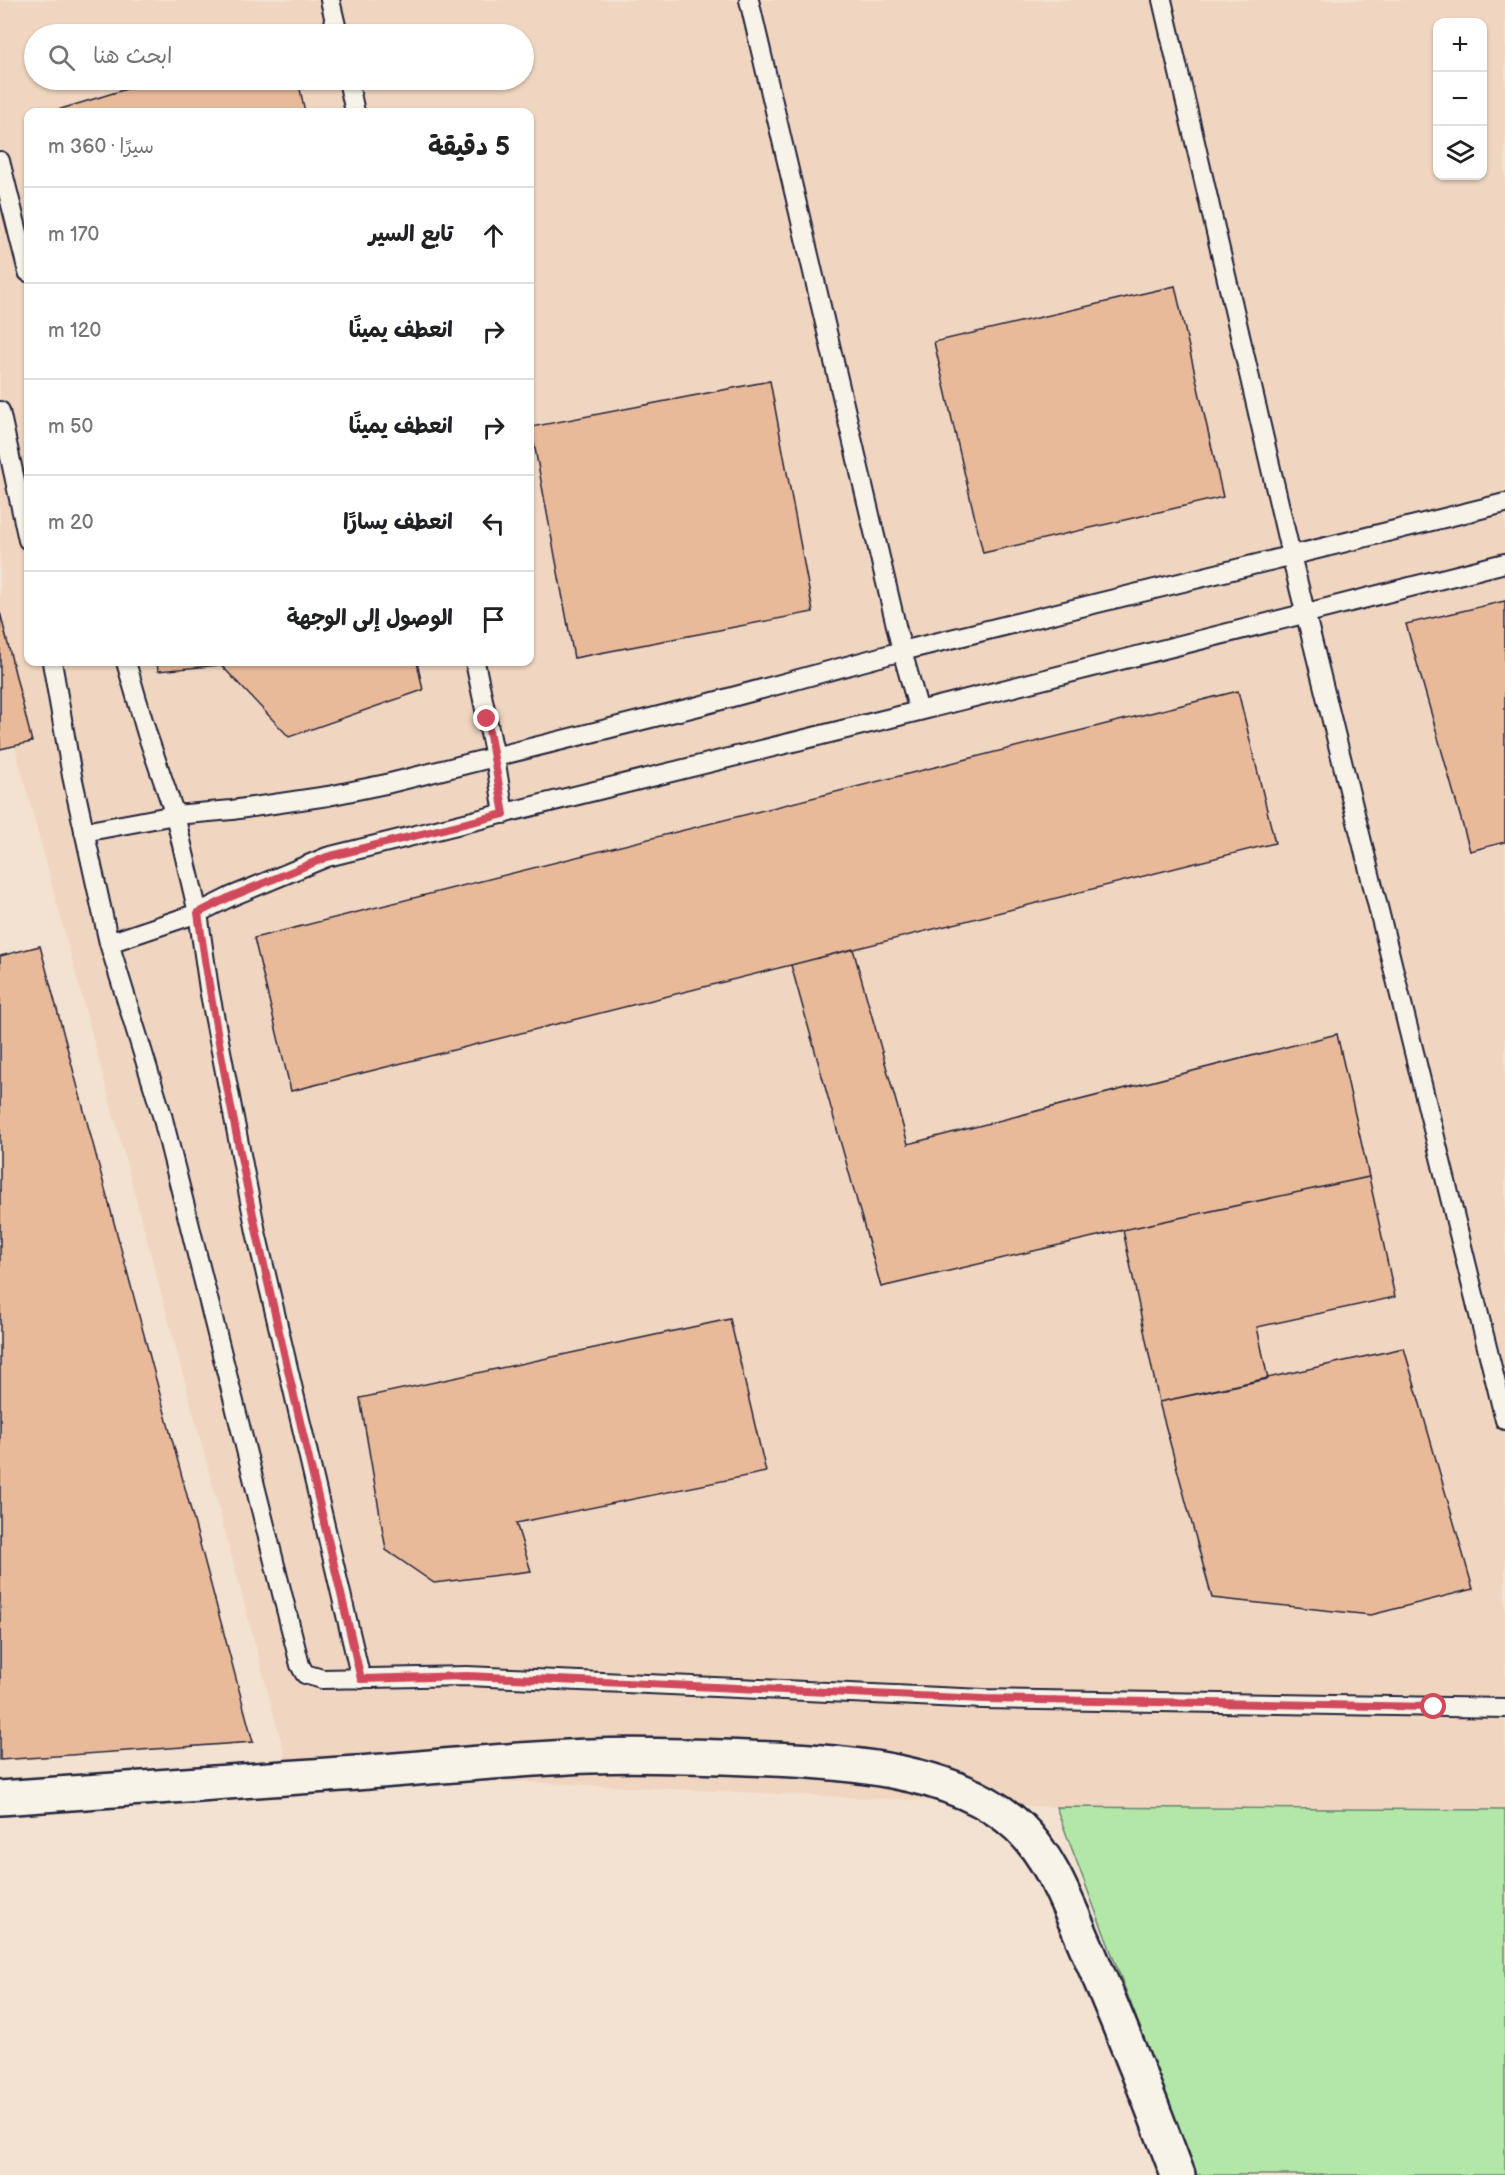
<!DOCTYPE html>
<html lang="ar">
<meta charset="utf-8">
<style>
body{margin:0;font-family:"Balsamiq Sans","Playpen Sans Arabic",sans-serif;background:#f6f6f6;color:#202124;direction:rtl}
.controls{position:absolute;right:18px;top:18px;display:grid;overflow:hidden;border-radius:12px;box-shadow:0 2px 4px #0004}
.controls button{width:54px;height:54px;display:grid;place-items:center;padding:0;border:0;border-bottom:2px solid #e0e0e0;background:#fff;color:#202124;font:30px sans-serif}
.stop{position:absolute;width:18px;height:18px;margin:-14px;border:4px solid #d1495b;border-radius:50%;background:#fff}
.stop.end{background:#d1495b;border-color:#fff;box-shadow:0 2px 6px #0008}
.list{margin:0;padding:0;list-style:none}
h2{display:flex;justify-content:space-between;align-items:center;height:78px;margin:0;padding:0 24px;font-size:26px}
h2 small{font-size:20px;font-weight:400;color:#757577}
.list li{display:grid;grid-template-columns:39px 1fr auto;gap:18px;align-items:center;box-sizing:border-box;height:96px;padding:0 24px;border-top:2px solid #e0e0e0}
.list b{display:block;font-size:22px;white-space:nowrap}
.list em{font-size:20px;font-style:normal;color:#757577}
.icon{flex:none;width:33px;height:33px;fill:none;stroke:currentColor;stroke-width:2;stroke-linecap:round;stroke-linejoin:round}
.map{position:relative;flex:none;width:1505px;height:2175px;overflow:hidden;direction:ltr}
.search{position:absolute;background:#fff;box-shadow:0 2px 4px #0004;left:24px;top:24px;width:510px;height:66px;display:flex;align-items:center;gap:15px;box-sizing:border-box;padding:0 21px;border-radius:33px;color:#757577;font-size:22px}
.panel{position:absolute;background:#fff;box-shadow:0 2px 4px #0004;left:24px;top:108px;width:510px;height:558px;border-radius:12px;direction:rtl}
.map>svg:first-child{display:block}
.built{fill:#f0d6c0;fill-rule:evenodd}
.green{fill:#b3e7a8;stroke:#6a8472;stroke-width:1.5}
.building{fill:#e9ba9a;stroke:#22223b;stroke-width:1.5}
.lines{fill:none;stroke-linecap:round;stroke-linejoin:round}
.service-casing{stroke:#22223b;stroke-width:22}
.minor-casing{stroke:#22223b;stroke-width:38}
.service{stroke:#f7f3e8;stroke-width:18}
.minor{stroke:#f7f3e8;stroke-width:33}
.route{stroke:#d1495b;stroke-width:8}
</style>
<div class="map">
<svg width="1505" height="2175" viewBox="0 0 1505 2175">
<rect width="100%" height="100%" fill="#f3e2d1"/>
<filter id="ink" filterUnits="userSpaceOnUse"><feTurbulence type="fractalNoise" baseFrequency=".0167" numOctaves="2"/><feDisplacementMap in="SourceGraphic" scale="12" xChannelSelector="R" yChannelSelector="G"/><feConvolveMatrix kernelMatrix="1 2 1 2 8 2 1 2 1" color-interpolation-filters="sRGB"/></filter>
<g filter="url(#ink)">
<path class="built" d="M 0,0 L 1505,0 L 1505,1810 L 1056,1807 L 289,1771 L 0,691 ZM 1438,22 L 1482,22 L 1482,176 L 1438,176 ZM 34,34 L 524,34 L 524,80 L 34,80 ZM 28,112 L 530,112 L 530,662 L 28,662 Z"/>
<path class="green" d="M 1056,1807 L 1505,1810 L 1505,2175 L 1196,2175 Z"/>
<path class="building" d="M 156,80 L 298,80 L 305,112 L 51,112 Z
M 1175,286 L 1223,497 L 983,553 L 934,342 Z
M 770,381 L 813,612 L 574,658 L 531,427 Z
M 1505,601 L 1505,842 L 1470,851 L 1406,624 Z
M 0,612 L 32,742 L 0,749 Z
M 157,662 L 417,662 L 423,690 L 289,737 L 221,665 L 158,671 Z
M 1238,691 L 1275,843 L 291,1091 L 254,938 Z
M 40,946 L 253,1742 L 0,1760 L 0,956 Z
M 853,949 L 908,1144 L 1337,1034 L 1369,1177 L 1123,1230 L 881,1287 L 791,965 Z
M 1369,1177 L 1395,1297 L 1257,1327 L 1268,1379 L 1159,1402 L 1123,1230 Z
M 730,1319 L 766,1472 L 516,1523 L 531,1571 L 434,1583 L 386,1550 L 360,1398 Z
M 1404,1348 L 1473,1589 L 1371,1615 L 1212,1598 L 1159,1402 Z"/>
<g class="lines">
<g class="service-casing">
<path id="service" d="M 330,0 L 338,34
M 749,0 L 902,651 L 919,711
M 1162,0 L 1291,555 L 1505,1420
M 348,80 L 355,112
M 0,161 L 28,272
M 0,411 L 28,540
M 52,662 L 72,776 L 109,943 L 162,1115 L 300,1665 L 305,1674 L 322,1679 L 467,1676 L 984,1699 L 1505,1708
M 126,662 L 147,734 L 175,815 L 198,913 L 209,989 L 256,1232 L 361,1679
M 475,662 L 495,757 L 504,814
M 84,832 L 175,815 L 232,810 L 328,796 L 386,784 L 699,706 L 902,651 L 1505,503
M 109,943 L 198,913 L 230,897 L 327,857 L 919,711 L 1505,563"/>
</g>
<g class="minor-casing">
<path id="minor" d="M 0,1798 C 119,1790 237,1781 356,1773 C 434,1767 512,1759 591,1756 C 643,1754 695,1756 747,1758 C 831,1761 955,1766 1019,1827 C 1051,1858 1067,1903 1085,1944 C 1118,2020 1149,2097 1178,2175"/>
</g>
<use href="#service" class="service"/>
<use href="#minor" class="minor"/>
</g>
</g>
<g class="lines" filter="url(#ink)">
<path class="route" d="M 487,719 L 504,814 L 327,857 L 230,897 L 198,913 C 235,1171 302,1425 361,1679 L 467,1676 L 984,1699 L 1434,1707"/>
</g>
</svg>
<div class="controls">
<button>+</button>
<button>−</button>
<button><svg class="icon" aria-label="layers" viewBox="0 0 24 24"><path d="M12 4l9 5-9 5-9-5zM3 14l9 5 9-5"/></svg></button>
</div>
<div class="stop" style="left:1434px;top:1707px"></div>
<div class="stop end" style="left:487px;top:719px"></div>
<div class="search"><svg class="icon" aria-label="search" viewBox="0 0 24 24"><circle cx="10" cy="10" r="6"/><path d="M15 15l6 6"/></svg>ابحث هنا</div>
<section class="panel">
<h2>5 دقيقة<small>سيرًا · 360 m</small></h2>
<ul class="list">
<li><svg class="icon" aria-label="ahead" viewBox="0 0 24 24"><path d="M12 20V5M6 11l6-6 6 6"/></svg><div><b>تابع السير</b></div><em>170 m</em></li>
<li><svg class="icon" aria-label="right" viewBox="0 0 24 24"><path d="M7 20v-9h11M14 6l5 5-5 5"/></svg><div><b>انعطف يمينًا</b></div><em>120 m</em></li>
<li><svg class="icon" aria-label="right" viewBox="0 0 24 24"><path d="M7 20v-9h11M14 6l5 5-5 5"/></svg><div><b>انعطف يمينًا</b></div><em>50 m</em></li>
<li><svg class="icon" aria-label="left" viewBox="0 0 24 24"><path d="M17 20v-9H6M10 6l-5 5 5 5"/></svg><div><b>انعطف يسارًا</b></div><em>20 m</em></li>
<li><svg class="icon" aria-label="arrive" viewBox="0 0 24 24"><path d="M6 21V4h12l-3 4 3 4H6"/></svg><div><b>الوصول إلى الوجهة</b></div></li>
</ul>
</section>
</div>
